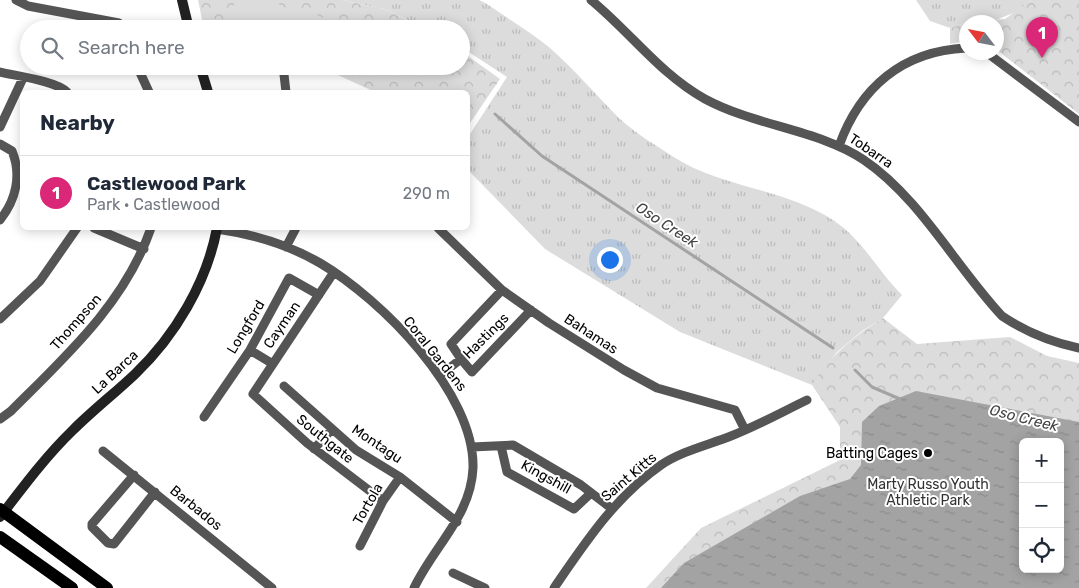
<!DOCTYPE html>
<meta charset="utf-8">
<style>
body{margin:0;font-family:Rubik,sans-serif;background:#f6f6f7;color:#1f2937}
.controls{position:absolute;right:15px;bottom:15px;display:grid;overflow:hidden;border-radius:8px;box-shadow:0 2px 12px #0003}
.controls button{width:45px;height:45px;display:grid;place-items:center;padding:0;border:0;border-bottom:1px solid #e0e1e3;background:#fff;color:#1f2937;font:25px sans-serif}
.compass{position:absolute;left:959px;top:15px;width:45px;height:45px;border-radius:50%;background:#fff;box-shadow:0 2px 12px #0003;rotate:302deg}
.you{position:absolute;left:609px;top:259px;width:18px;height:18px;margin:-12px;border:4px solid #fff;border-radius:50%;background:#1a73e8;box-shadow:0 0 0 8px #1a73e833}
.badge{display:grid;place-items:center;width:32px;height:32px;border-radius:50%;background:#db2777;color:#fff;font-size:16px;font-weight:700}
.pin{position:absolute;translate:-50% -41px;filter:drop-shadow(0 1px 2px #0008)}
.pin::after{content:'';position:absolute;top:26px;width:18px;height:15px;background:inherit;clip-path:polygon(0 0,100% 0,50% 100%)}
.list{margin:0;padding:0;list-style:none}
h2{display:flex;justify-content:space-between;align-items:center;height:65px;margin:0;padding:0 20px;font-size:21px}
h2 small{font-size:16px;font-weight:400;color:#747a83}
.list li{display:grid;grid-template-columns:32px 1fr auto;gap:15px;align-items:center;box-sizing:border-box;height:75px;padding:0 20px;border-top:1px solid #e0e1e3}
.list b{display:block;font-size:19px;white-space:nowrap}
.list p{margin:0;font-size:16px;white-space:nowrap;color:#747a83}
.list em{font-size:16px;font-style:normal;color:#747a83}
.icon{flex:none;width:28px;height:28px;fill:none;stroke:currentColor;stroke-width:2;stroke-linecap:round;stroke-linejoin:round}
.map{position:relative;flex:none;width:1079px;height:588px;overflow:hidden}
.search{position:absolute;background:#fff;box-shadow:0 2px 12px #0003;left:20px;top:20px;width:450px;height:55px;display:flex;align-items:center;gap:12px;box-sizing:border-box;padding:0 18px;border-radius:28px;color:#747a83;font-size:19px}
.panel{position:absolute;background:#fff;box-shadow:0 2px 12px #0003;left:20px;top:90px;width:450px;height:140px;border-radius:8px}
.map>svg:first-child{display:block}
.grass{fill:url(#grass-tufts)}
.park{fill:url(#park-crowns);fill-rule:evenodd}
.pitch{fill:#dcdcdc}
.water{fill:url(#water-ripples);fill-rule:evenodd}
.lines{fill:none;stroke-linecap:round;stroke-linejoin:round}
.stream{stroke:#a3a3a3;stroke-width:3}
.street{stroke:#555;stroke-width:9}
.secondary{stroke:#222;stroke-width:10}
.primary{stroke:#000;stroke-width:12}
.poi-dot{fill:#000;stroke:#fff;stroke-width:2}
.labels{text-anchor:middle;dominant-baseline:central;stroke-width:4;stroke-linejoin:round;paint-order:stroke}
.street-label{font-size:14px;fill:#000;stroke:#fff}
.poi-label{font-size:14px;fill:#000;stroke:#fff;text-anchor:end}
.park-label{font-size:14px;fill:#333;stroke:#fff}
.water-label{font-size:15px;font-style:italic;fill:#444;stroke:#fff}
</style>
<div class="map">
<svg width="1079" height="588" viewBox="0 0 1079 588">
<defs>
<pattern id="grass-tufts" width="24" height="20" patternUnits="userSpaceOnUse" patternTransform="scale(1.25)"><rect width="24" height="20" fill="#dcdcdc"/><path d="M3 7l-1-3M5 7V3M7 7l1-3M15 17l-1-3M17 17v-4M19 17l1-3" fill="none" stroke="#bbb"/></pattern>
<pattern id="park-crowns" width="20" height="18" patternUnits="userSpaceOnUse" patternTransform="scale(1.25)"><rect width="20" height="18" fill="#dcdcdc"/><path d="M2 6a3 3 0 1 1 6 0M12 15a3 3 0 1 1 6 0" fill="none" stroke="#bbb"/></pattern>
<pattern id="water-ripples" width="26" height="14" patternUnits="userSpaceOnUse" patternTransform="scale(1.25)"><rect width="26" height="14" fill="#a3a3a3"/><path d="M2 4q2-2 4 0t4 0M15 11q2-2 4 0t4 0" fill="none" stroke="#8b8b8b"/></pattern>
</defs>
<rect width="100%" height="100%" fill="#fff"/>
<path class="grass" d="M 342,0 L 479,0 L 487,4 C 508,19 531,32 550,48 C 575,70 596,95 619,118 C 635,133 654,144 672,156 C 721,188 784,188 833,220 C 863,240 877,270 902,295 L 883,318 L 862,331 L 837,352 L 812,385 L 680,332 L 545,249 L 468,170 L 468,137 L 507,77 L 461,47 L 461,29 L 427,29 L 384,9 Z
M 916,0 L 1031,0 L 1016,12 L 993,21 L 971,21 L 950,28 L 930,21 Z"/>
<path class="park" d="M 198,0 L 342,0 L 384,9 L 426,29 L 204,29 Z
M 1031,0 L 1079,0 L 1079,114 L 997,50 L 996,22 L 966,22 L 966,41 L 950,44 L 950,28 L 971,21 L 1005,19 Z
M 461,51 L 500,79 L 468,126 L 468,92 L 375,92 L 318,66 L 461,66 Z
M 883,318 L 917,344 L 1010,337 L 1047,356 L 1079,363 L 1079,588 L 646,588 L 701,528 L 840,460 L 840,427 L 812,385 C 831,355 854,336 883,318 ZM 1023,442 L 1060,442 L 1060,569 L 1023,569 Z"/>
<path class="pitch" d="M 237,0 L 271,0 L 299,15 L 308,10 L 344,29 L 256,29 L 236,19 L 232,9 Z"/>
<path class="water" d="M 916,391 L 1079,422 L 1079,588 L 661,588 L 684,563 L 800,496 L 850,479 L 861,465 L 862,422 L 879,406 ZM 1023,442 L 1060,442 L 1060,569 L 1023,569 Z"/>
<g class="lines">
<path class="stream" d="M 495,114 L 542,156 L 833,348
M 855,370 L 872,387 L 900,399"/>
<path class="street" d="M 16,0 L 28,6 L 119,23 L 121,29
M 591,0 C 630,32 661,75 705,99 C 755,126 820,130 864,160 C 920,198 956,267 1002,316 C 1026,332 1050,342 1079,348
M 986,52 L 1079,122
M 137,66 L 149,92
M 283,66 L 286,92
M 0,72 C 16,76 57,81 67,92
M 0,127 L 23,78
M 0,144 L 12,151 C 22,175 16,200 0,220
M 839,146 C 860,87 903,51 966,48
M 94,228 L 144,249
M 438,228 L 502,290 L 549,323 L 624,370 L 657,388 L 735,410 L 745,430
M 217,229 C 252,234 289,245 320,263 C 381,299 475,393 473,468 C 471,516 434,546 414,588
M 286,247 L 296,228
M 334,272 L 253,394 L 307,443 L 383,501
M 0,319 L 40,281 L 77,228
M 250,350 L 273,364
M 461,359 L 451,344 L 502,290
M 439,376 L 461,359 L 472,372 L 531,310
M 284,386 L 356,450 L 400,477 L 457,522
M 204,417 L 250,350 L 289,278 L 319,295
M 0,419 L 11,411 C 66,356 125,303 151,228
M 501,446 L 507,472 L 574,509 L 591,493
M 472,447 L 513,445 L 581,485 L 611,508
M 314,449 L 332,429
M 103,451 L 272,588
M 134,475 L 92,524 L 92,527 L 108,543 L 114,544 L 155,492
M 360,546 L 383,501 L 400,477
M 453,573 L 485,588
M 554,588 C 585,543 615,497 661,465 C 682,451 708,445 731,436 C 757,426 782,412 807,400"/>
<path class="secondary" d="M 182,0 L 189,29
M 200,66 L 208,92
M 0,517 C 23,487 46,456 73,430 C 93,410 115,393 135,374 C 175,336 207,282 217,228"/>
<path class="primary" d="M 0,509 L 107,588
M 0,537 L 72,588"/>
</g>
<circle class="poi-dot" cx="928" cy="453" r="5"/>
<g class="labels">
<g class="street-label">
<text transform="translate(871 151) rotate(34)">Tobarra</text>
<text transform="translate(76 322) rotate(-49)">Thompson</text>
<text transform="translate(282 325) rotate(-56)">Cayman</text>
<text transform="translate(246 327) rotate(-59)">Longford</text>
<text transform="translate(591 334) rotate(33)">Bahamas</text>
<text transform="translate(486 336) rotate(-45)">Hastings</text>
<text transform="translate(435 354) rotate(51)">Coral Gardens</text>
<text transform="translate(115 372) rotate(-43)">La Barca</text>
<text transform="translate(325 439) rotate(39)">Southgate</text>
<text transform="translate(377 444) rotate(34)">Montagu</text>
<text transform="translate(546 477) rotate(29)">Kingshill</text>
<text transform="translate(629 477) rotate(-40)">Saint Kitts</text>
<text transform="translate(368 504) rotate(-60)">Tortola</text>
<text transform="translate(196 508) rotate(39)">Barbados</text>
</g>
<g class="poi-label">
<text x="918" y="453">Batting Cages</text>
</g>
<g class="park-label">
<text x="928" y="484">Marty Russo Youth<tspan x="928" dy="16">Athletic Park</tspan></text>
</g>
<g class="water-label">
<text transform="translate(667 225) rotate(33)">Oso Creek</text>
<text transform="translate(1024 418) rotate(14)">Oso Creek</text>
</g>
</g>
</svg>
<div class="controls">
<button>+</button>
<button>−</button>
<button><svg class="icon" aria-label="locate" viewBox="0 0 24 24"><circle cx="12" cy="12" r="6"/><path d="M12 2v4M12 18v4M2 12h4M18 12h4"/></svg></button>
</div>
<svg class="compass" viewBox="-18 -18 36 36"><path d="M0-13l5 13h-10z" fill="#e53935"/><path d="M0 13l5-13h-10z" fill="#747a83"/></svg>
<div class="you"></div>
<div class="pin badge" style="left:1042px;top:58px">1</div>
<div class="search"><svg class="icon" aria-label="search" viewBox="0 0 24 24"><circle cx="10" cy="10" r="6"/><path d="M15 15l6 6"/></svg>Search here</div>
<section class="panel">
<h2>Nearby<small></small></h2>
<ul class="list">
<li><span class="badge">1</span><div><b>Castlewood Park</b><p>Park · Castlewood</p></div><em>290 m</em></li>
</ul>
</section>
</div>
